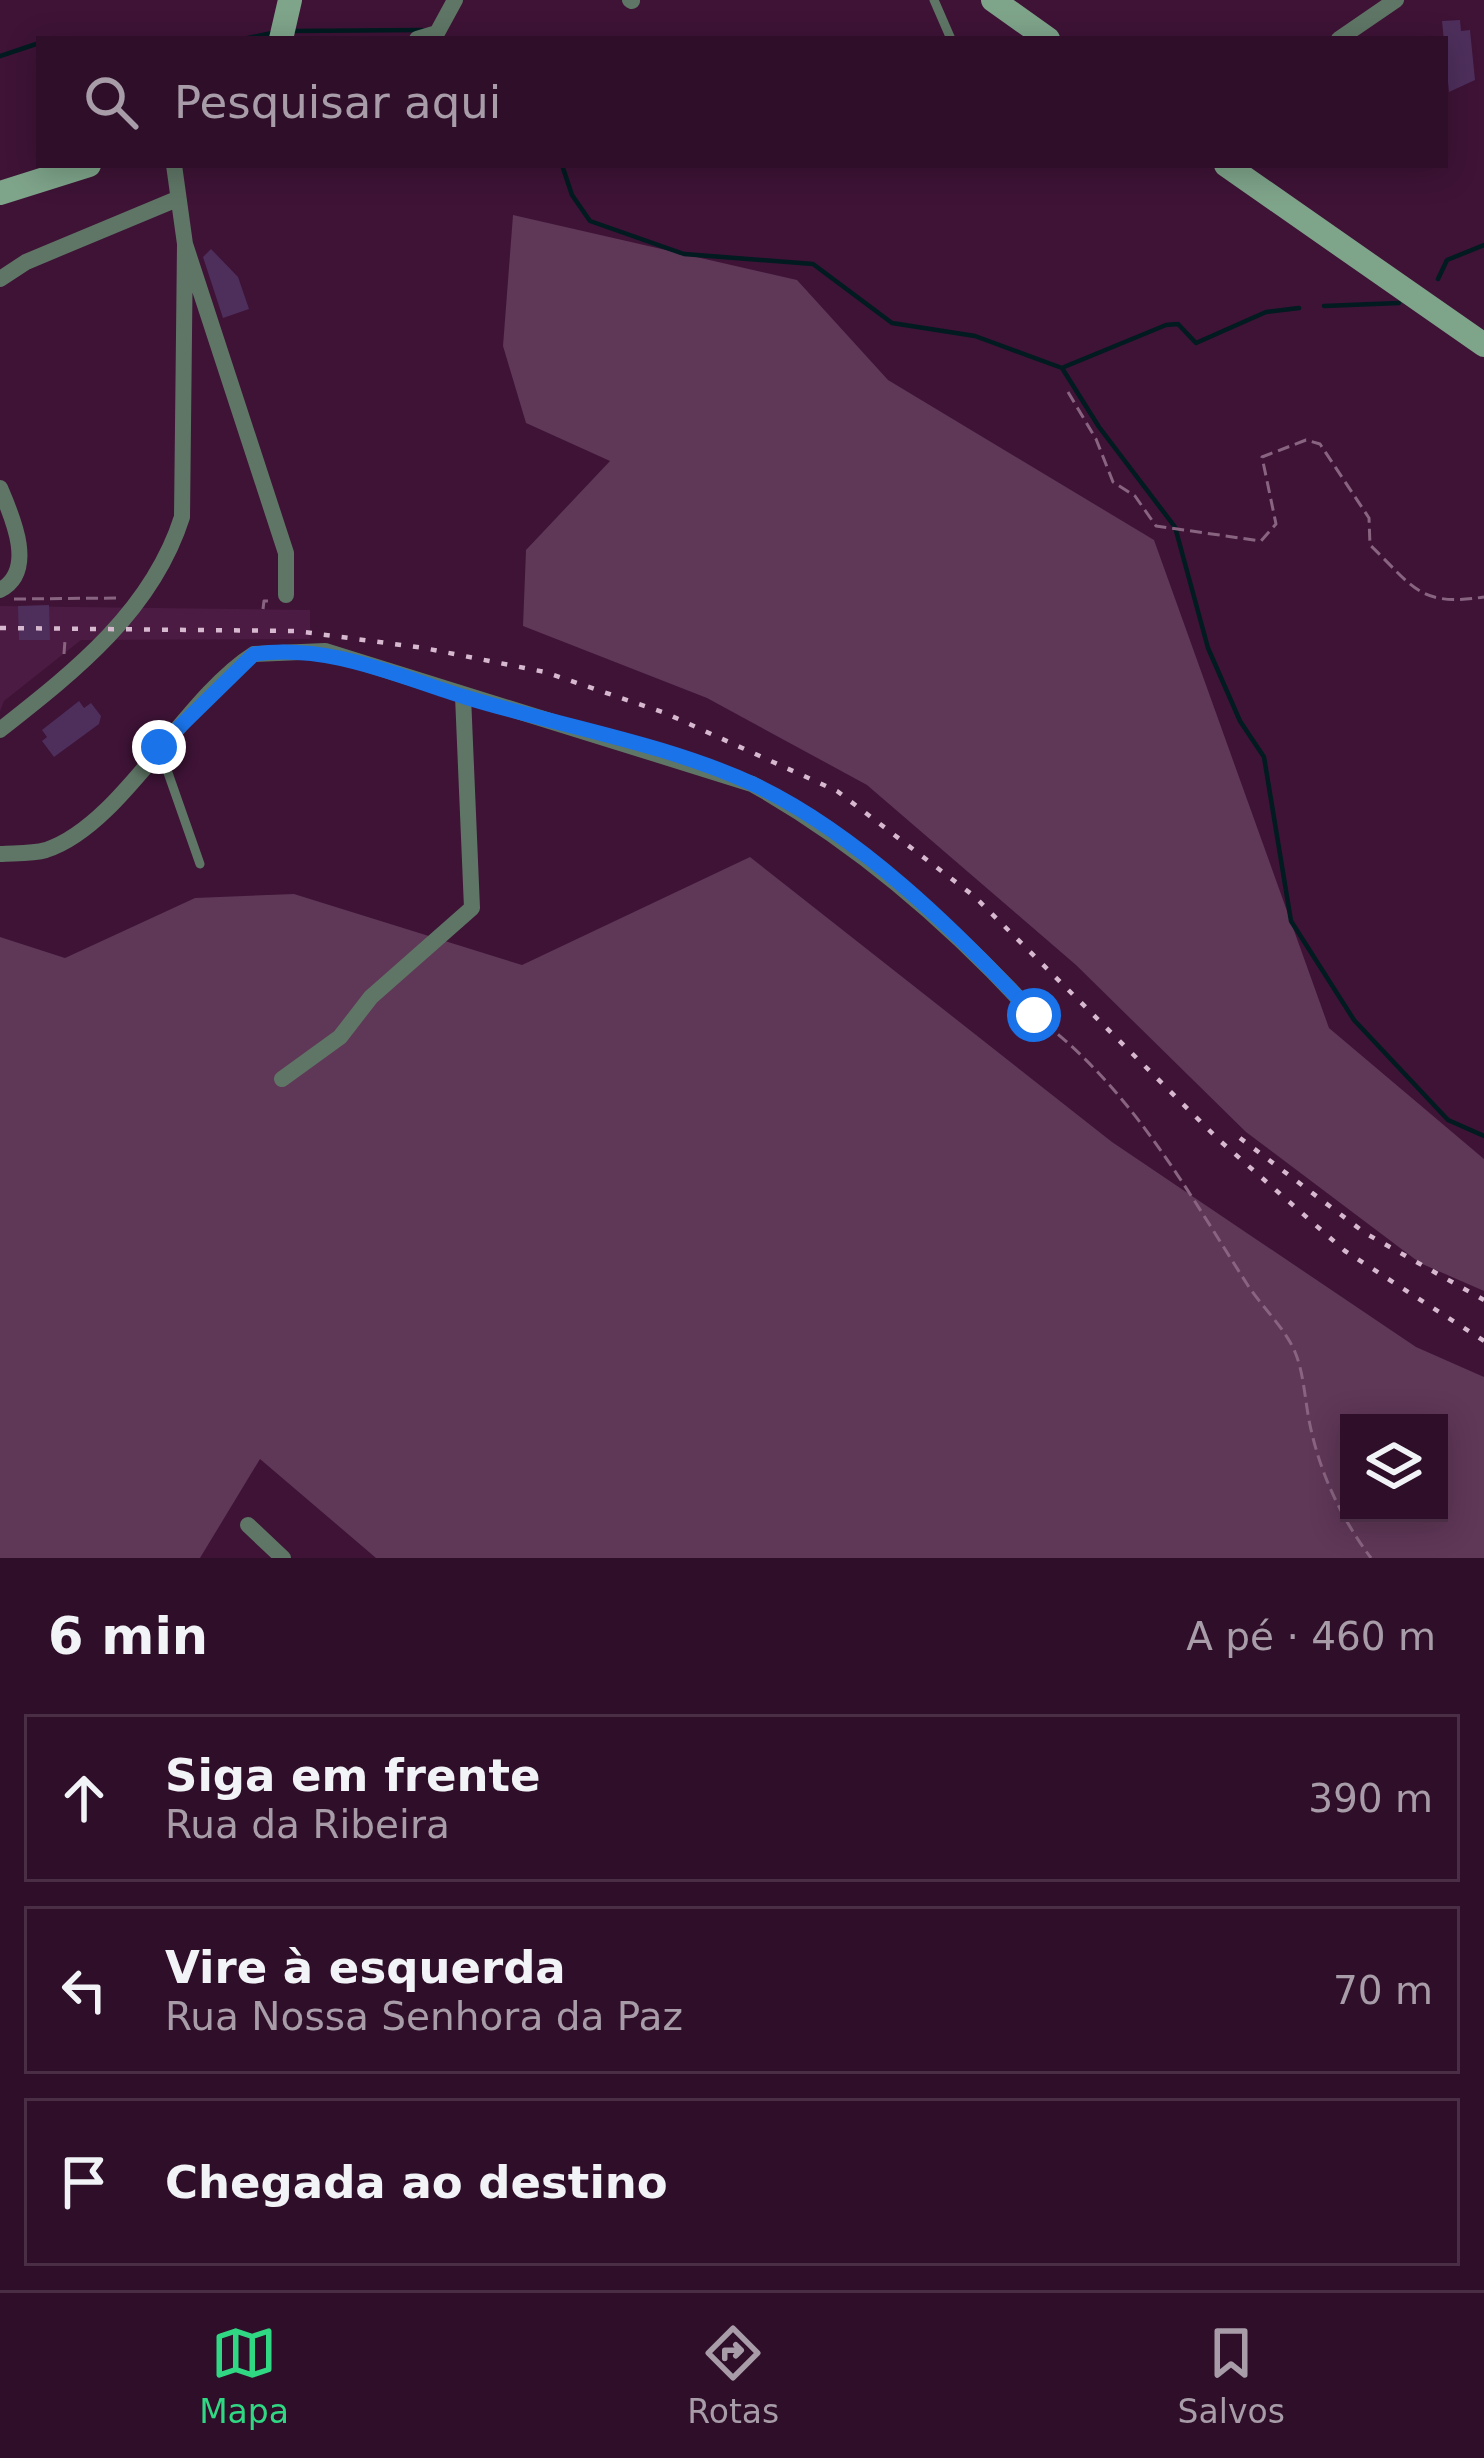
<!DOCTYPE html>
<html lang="pt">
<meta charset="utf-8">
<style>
body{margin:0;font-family:"DejaVu Sans",sans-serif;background:#3a1c34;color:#f1f3f6}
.controls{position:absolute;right:36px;bottom:36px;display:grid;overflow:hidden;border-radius:0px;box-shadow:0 6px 30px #0003}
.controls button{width:108px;height:108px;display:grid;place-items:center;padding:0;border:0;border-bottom:3px solid #492e45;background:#2e0e28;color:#f1f3f6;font:60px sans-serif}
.stop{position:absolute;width:36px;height:36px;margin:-27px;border:9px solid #1a73e8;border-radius:50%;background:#fff}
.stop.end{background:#1a73e8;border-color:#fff;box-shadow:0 3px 12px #0008}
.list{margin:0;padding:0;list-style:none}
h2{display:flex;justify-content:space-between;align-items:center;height:156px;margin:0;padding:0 48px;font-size:51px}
h2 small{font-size:39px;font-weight:400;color:#a79ca8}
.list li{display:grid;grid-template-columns:78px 1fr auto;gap:36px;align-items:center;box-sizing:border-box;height:168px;margin:0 24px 24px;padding:0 24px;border:3px solid #492e45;border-radius:0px}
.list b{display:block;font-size:45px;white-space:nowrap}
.list p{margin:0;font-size:39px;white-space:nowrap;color:#a79ca8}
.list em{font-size:39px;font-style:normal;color:#a79ca8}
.icon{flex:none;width:66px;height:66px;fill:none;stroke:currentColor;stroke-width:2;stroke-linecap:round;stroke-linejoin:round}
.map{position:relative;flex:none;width:1484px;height:1558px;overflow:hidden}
.search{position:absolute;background:#2e0e28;box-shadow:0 6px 30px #0003;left:36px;right:36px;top:36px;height:132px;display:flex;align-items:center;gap:30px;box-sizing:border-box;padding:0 42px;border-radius:0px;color:#a79ca8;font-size:45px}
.sheet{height:732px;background:#2e0e28}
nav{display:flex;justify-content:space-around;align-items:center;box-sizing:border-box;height:168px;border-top:3px solid #492e45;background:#2e0e28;font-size:33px;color:#a79ca8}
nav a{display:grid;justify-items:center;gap:6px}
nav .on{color:#30d883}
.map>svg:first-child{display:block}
.built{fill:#4c1b43}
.green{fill:#5f3757;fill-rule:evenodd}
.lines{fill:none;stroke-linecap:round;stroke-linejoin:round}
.stream{stroke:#011b21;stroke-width:4.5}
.building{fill:#4e2f5c}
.path{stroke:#896481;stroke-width:3;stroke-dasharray:12 6;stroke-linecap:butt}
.lane{stroke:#5f7666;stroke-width:9}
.street{stroke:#5f7666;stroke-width:16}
.secondary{stroke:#7ea48a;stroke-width:24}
.rail{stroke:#d7b9cf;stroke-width:4.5;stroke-dasharray:6 12;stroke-linecap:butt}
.route{stroke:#1a73e8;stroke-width:15}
</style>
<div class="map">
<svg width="1484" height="1558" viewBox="0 0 1484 1558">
<rect width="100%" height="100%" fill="#3e1336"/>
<path class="built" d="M 0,606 L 310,610 L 310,639 L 81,640 L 4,701 L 0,711 Z"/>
<path class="green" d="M 513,215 L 797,280 L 888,380 L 1154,540 L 1329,1028 L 1484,1159 L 1484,1291 L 1420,1263 L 1246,1132 L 1076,965 L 867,785 L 707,698 L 523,626 L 526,550 L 610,461 L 526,423 L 503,346 Z
M 750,857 L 1112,1142 L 1416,1347 L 1484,1377 L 1484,1558 L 376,1558 L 260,1459 L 200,1558 L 0,1558 L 0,937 L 65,958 L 195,898 L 294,894 L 522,965 ZM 1349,1423 L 1439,1423 L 1439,1513 L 1349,1513 Z"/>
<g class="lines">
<path class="stream" d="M 289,31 L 422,30
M 53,39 L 87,39
M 243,39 L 272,33
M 0,56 L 39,43
M 562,165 L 572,195 L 590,221 L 684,254 L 813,264 L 892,323 L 975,336 L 1062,368 L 1099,427 L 1175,527 L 1208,648 L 1240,721 L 1264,757 L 1291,921 L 1354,1020 L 1448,1120 L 1484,1136
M 1438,279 L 1447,260 L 1484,245
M 1324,306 L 1399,303
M 1064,367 L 1166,325 L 1178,324 L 1196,343 L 1266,312 L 1299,308"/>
</g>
<path class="building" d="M 1460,20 L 1461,31 L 1470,30 L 1475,80 L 1449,92 L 1442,21 Z
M 211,249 L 238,277 L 249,309 L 223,318 L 203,257 Z
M 49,605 L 50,640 L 19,640 L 18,606 Z
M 79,701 L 84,708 L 91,703 L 101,716 L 99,724 L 54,757 L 42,741 L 47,737 L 42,730 Z"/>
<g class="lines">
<path class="path" d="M 1068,392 L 1096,439 L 1113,482 L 1135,496 L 1156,526 L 1261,541 L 1276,524 L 1262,457 L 1306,440 L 1320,444 L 1369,518 L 1370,545 C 1414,587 1419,607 1484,597
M 14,599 L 118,598
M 263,609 L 264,601 L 272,601
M 64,654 L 65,640
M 1044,1023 C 1133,1092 1188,1192 1247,1284 C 1261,1306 1285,1328 1295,1352 C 1304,1373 1305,1402 1310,1425 C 1320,1473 1341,1518 1371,1558"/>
<path class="lane" d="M 934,0 L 951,39
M 160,750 L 200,864"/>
<path class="street" d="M 630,0 L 632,1
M 417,39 L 437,33 L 455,0
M 1339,39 L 1396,0
M 174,165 L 185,244 L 286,553 L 286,595
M 0,279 L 26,262 L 177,199
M 0,488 C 12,516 37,571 0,590
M 0,730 C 75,671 152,611 182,517 L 185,244
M 0,854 C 14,853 32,854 46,850 C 121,826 184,698 254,654 L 325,651 L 752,784 C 859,844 951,924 1034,1015
M 282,1079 L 340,1037 L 371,997 L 472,908 L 463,696
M 248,1525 L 283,1558"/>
<path class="secondary" d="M 993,0 L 1048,39
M 281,39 L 290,0
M 1226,165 L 1484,345
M 0,193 L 89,165"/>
<path class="rail" d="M 0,628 L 296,631 L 424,648 L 545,672 L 665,713 L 837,791 L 974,896 L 1219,1140 L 1345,1251 L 1484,1341
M 1240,1138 L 1365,1233 L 1484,1300"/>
</g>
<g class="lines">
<path class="route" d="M 159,747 L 254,654 C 330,644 394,675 465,697 C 559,726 664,743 753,784 C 857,833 957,931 1034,1015"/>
</g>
</svg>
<div class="controls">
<button><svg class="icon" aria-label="layers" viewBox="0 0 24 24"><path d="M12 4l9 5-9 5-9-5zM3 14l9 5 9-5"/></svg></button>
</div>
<div class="stop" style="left:1034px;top:1015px"></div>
<div class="stop end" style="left:159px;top:747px"></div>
<div class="search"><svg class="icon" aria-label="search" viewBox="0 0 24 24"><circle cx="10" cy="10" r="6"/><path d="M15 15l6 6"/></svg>Pesquisar aqui</div>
</div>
<section class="sheet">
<h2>6 min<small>A pé · 460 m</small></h2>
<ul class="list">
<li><svg class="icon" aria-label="ahead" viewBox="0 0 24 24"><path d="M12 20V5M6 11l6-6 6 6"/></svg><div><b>Siga em frente</b><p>Rua da Ribeira</p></div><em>390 m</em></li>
<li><svg class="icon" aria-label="left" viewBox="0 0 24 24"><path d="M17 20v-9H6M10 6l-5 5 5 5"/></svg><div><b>Vire à esquerda</b><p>Rua Nossa Senhora da Paz</p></div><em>70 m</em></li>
<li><svg class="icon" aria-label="arrive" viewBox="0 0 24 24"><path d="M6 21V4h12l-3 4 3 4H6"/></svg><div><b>Chegada ao destino</b></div></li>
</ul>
</section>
<nav>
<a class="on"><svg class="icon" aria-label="map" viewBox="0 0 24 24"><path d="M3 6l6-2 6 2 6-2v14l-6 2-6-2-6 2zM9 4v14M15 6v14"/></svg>Mapa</a>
<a><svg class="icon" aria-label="directions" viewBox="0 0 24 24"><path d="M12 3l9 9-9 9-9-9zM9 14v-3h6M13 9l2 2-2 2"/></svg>Rotas</a>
<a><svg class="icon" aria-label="saved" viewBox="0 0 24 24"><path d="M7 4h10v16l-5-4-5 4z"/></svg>Salvos</a>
</nav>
